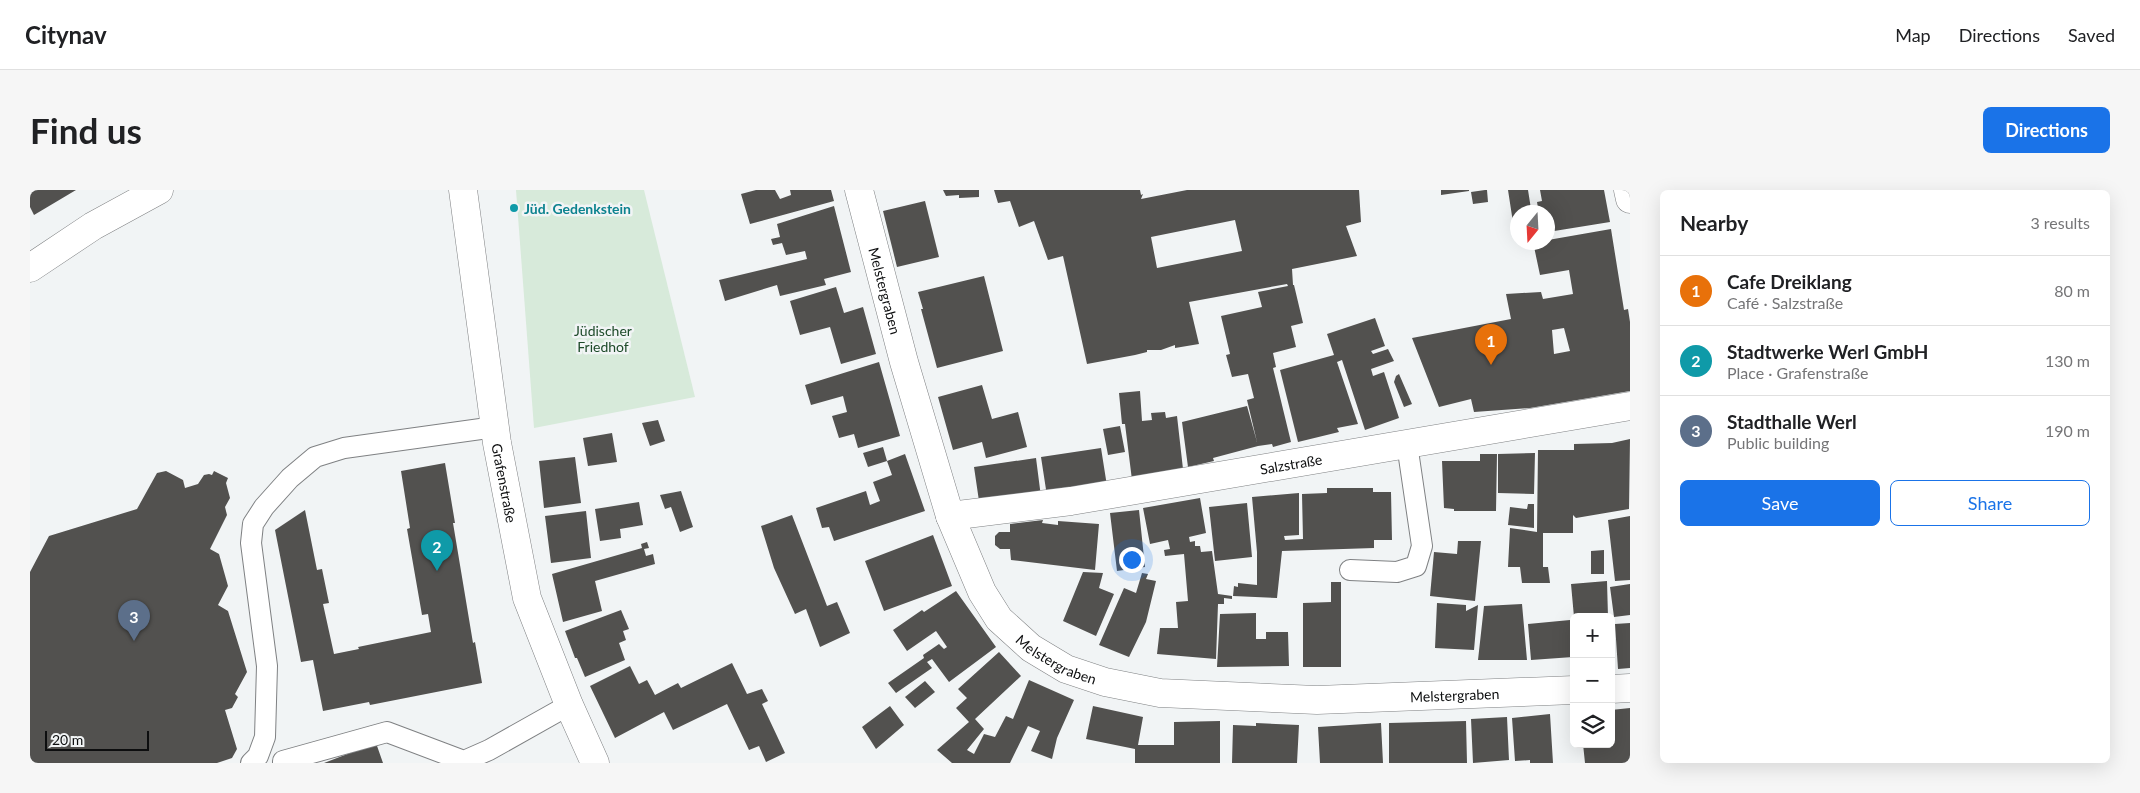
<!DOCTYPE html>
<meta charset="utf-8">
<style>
body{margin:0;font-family:Lato,sans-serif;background:#f6f6f6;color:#202124}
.controls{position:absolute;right:15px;bottom:15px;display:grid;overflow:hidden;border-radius:8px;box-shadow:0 5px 20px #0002}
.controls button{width:45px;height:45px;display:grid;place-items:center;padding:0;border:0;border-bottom:1px solid #e0e0e0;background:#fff;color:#202124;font:25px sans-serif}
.compass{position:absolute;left:1480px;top:15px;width:45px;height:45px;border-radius:50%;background:#fff;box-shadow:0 5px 20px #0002;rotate:198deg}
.scale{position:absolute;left:15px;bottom:12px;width:104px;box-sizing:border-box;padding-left:5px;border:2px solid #0d0e0f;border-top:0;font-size:14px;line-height:18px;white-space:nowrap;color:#0d0e0f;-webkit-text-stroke:4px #f1f4f5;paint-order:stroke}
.you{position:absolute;left:1101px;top:369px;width:18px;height:18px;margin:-12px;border:4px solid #fff;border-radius:50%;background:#1a73e8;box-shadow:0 0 0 8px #1a73e833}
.badge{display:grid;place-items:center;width:32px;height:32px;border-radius:50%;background:#1a73e8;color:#fff;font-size:16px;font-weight:700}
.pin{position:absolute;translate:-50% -41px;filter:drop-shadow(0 1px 2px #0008)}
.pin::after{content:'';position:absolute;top:26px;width:18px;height:15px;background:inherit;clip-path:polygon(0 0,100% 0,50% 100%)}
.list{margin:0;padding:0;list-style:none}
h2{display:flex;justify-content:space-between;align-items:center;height:65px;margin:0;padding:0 20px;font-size:21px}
h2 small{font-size:16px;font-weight:400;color:#757577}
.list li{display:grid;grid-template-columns:32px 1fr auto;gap:15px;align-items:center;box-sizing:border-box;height:70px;padding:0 20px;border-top:1px solid #e0e0e0}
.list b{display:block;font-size:19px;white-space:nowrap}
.list p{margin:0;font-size:16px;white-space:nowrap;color:#757577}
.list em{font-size:16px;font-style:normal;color:#757577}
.actions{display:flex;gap:10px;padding:15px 20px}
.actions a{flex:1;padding:11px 0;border:1px solid #1a73e8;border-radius:8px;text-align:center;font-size:18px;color:#1a73e8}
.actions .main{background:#1a73e8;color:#fff}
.icon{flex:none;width:28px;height:28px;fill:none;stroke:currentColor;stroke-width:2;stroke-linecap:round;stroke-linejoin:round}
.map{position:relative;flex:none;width:1600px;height:573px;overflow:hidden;border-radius:8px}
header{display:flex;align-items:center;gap:30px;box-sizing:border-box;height:70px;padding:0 25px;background:#fff;border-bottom:1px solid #e0e0e0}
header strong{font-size:24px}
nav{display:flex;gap:28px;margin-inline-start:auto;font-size:18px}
.intro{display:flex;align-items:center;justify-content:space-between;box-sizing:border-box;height:120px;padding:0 30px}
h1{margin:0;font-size:35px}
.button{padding:12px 22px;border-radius:8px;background:#1a73e8;color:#fff;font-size:18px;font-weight:700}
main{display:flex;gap:30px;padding:0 30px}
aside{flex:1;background:#fff;border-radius:8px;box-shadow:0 5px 20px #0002}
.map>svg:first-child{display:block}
.green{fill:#d7eada}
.building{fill:#52514f;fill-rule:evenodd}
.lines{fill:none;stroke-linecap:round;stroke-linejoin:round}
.service-casing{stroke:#7f8183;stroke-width:22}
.pedestrian-casing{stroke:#7f8183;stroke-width:29}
.minor-casing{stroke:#7f8183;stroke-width:29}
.secondary-casing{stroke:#7f8183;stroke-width:29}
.service{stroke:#fff;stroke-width:20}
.pedestrian{stroke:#fff;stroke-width:28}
.minor{stroke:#fff;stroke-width:28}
.secondary{stroke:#fff;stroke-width:28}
.culture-dot{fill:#0f9aa8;stroke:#f1f4f5;stroke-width:2}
.labels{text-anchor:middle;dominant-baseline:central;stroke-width:5;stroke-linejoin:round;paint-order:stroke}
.culture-label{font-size:14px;font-weight:bold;fill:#0d838f;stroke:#f1f4f5;text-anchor:start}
.street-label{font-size:14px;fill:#0d0e0f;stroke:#f1f4f5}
.park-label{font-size:14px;fill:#1d4a29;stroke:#f1f4f5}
</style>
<header>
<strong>Citynav</strong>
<nav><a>Map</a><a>Directions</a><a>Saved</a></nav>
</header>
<div class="intro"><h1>Find us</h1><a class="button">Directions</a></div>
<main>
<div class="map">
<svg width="1600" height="573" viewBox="0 0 1600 573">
<rect width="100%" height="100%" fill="#f1f4f5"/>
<path class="green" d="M 486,0 L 614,0 L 665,207 L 504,238 Z"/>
<path class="building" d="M 0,0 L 46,0 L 4,25 L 0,17 Z
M 726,0 L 745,0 L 750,9 L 761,5 L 760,0 L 801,0 L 804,11 L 720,34 L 711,4 Z
M 913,0 L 949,0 L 949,7 L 929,8 L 929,5 L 916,6 Z
M 964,0 L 1110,0 L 1111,5 L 1113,4 L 1111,9 L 1157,0 L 1329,0 L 1331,32 L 1316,36 L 1327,66 L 1262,79 L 1263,95 L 1264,95 L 1273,133 L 1261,136 L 1266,157 L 1243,163 L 1246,177 L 1243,178 L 1261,252 L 1243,257 L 1242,254 L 1228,256 L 1183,268 L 1184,271 L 1158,277 L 1152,232 L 1217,216 L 1227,252 L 1217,210 L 1224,208 L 1218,184 L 1202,187 L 1196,165 L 1200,164 L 1191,126 L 1232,117 L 1228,102 L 1258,96 L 1257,94 L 1159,112 L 1169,154 L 1145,158 L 1145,155 L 1131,160 L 1117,160 L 1117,162 L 1105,165 L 1057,174 L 1033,66 L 1018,70 L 1004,31 L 989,37 L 980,11 L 968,13 ZM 1205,30 L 1212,61 L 1127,78 L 1121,47 Z
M 1411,0 L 1439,0 L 1439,1 L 1411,5 Z
M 1455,0 L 1457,0 L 1458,12 L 1443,14 L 1441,2 Z
M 1478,0 L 1498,0 L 1501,19 L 1508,18 L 1507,12 L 1512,11 L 1510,0 L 1574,0 L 1580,32 L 1518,42 L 1518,22 L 1488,22 L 1486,52 Z
M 895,11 L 909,67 L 867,77 L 853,21 Z
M 804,16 L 821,82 L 794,89 L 796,95 L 750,106 L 747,95 L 695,111 L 689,90 L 777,69 L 775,61 L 756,65 L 752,53 L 743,55 L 741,49 L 750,47 L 747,34 Z
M 1581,39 L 1594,120 L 1598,119 L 1600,132 L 1600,201 L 1500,218 L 1444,222 L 1441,209 L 1409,217 L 1382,148 L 1481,129 L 1476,104 L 1511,102 L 1513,109 L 1543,104 L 1539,80 L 1510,85 L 1503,52 L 1518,52 L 1518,50 ZM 1534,138 L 1540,161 L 1524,164 L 1522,140 Z
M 954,86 L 973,161 L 907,178 L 891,119 L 893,119 L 888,102 Z
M 806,97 L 814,123 L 833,117 L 846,164 L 811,174 L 800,137 L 770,145 L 760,111 Z
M 1345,128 L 1355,156 L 1341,161 L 1343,164 L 1358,159 L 1364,171 L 1341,179 L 1343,186 L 1354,182 L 1369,228 L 1335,240 L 1312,170 L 1307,172 L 1328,234 L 1307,238 L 1309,242 L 1268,252 L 1250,180 L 1304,165 L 1297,144 Z
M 849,172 L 870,246 L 828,258 L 824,244 L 809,248 L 802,226 L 817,222 L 813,206 L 781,215 L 775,195 Z
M 1369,184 L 1382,214 L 1374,217 L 1364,192 L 1366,186 Z
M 952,195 L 962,229 L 988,222 L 997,257 L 956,268 L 952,252 L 923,260 L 908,207 Z
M 1110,201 L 1112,231 L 1122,230 L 1121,223 L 1135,222 L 1136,228 L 1147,226 L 1153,279 L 1102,290 L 1095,234 L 1092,234 L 1089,203 Z
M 628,230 L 635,251 L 620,256 L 612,233 Z
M 1090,236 L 1095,262 L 1078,265 L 1073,239 Z
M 582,243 L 587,272 L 558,276 L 553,248 Z
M 1600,249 L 1599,319 L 1546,328 L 1543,325 L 1543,343 L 1513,343 L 1513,377 L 1518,377 L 1520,393 L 1492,393 L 1490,377 L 1478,377 L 1480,338 L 1507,342 L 1508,260 L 1544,260 L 1544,254 L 1582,253 Z
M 853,257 L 857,271 L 838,277 L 833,263 Z
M 1071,258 L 1077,296 L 1017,306 L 1011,267 Z
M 1505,263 L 1504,304 L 1468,303 L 1468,264 Z
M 875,264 L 895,321 L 804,351 L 799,337 L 792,338 L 786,318 L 836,301 L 840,315 L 850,311 L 843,292 L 862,285 L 857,271 Z
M 1450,264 L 1467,264 L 1466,321 L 1424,321 L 1424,319 L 1414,318 L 1412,271 L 1450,271 Z
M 545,267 L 551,313 L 514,318 L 509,271 Z
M 1006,268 L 1011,307 L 949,311 L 944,277 Z
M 415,273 L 425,333 L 423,333 L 443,453 L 445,452 L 452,493 L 340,515 L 339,512 L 293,521 L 283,470 L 271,472 L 245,340 L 275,320 L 287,380 L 292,379 L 299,413 L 293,414 L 304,464 L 329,459 L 328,457 L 401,442 L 398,424 L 392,425 L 377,339 L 380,338 L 371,281 Z
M 136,281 L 153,290 L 155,298 L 168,294 L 174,285 L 179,284 L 182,285 L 184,281 L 198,288 L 196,293 L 200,308 L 195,317 L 197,325 L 180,359 L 189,364 L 198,396 L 188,415 L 198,421 L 217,482 L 205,504 L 208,507 L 202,518 L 195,520 L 207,559 L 202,568 L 187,573 L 0,573 L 0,382 L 19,346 L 107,319 L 127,283 Z
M 1297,298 L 1343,298 L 1343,302 L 1361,302 L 1362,350 L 1344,350 L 1344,358 L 1252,361 L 1247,408 L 1203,406 L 1204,396 L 1208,397 L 1208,393 L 1227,395 L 1227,362 L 1222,307 L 1269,303 L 1269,345 L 1254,346 L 1255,350 L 1273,349 L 1272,304 L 1297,303 Z
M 651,301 L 663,337 L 650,342 L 641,317 L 635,319 L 630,305 Z
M 1170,308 L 1176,343 L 1159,347 L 1160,352 L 1165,351 L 1165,356 L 1170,356 L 1171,362 L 1182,361 L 1188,404 L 1202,406 L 1202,409 L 1194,408 L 1194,414 L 1188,414 L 1186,469 L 1127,464 L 1130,438 L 1148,438 L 1146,412 L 1158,411 L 1154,364 L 1135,366 L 1134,360 L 1140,359 L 1138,350 L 1120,354 L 1113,318 Z
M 609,312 L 613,335 L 590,339 L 591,348 L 570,351 L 565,319 Z
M 1217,313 L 1222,367 L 1185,371 L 1179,317 Z
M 1498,314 L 1504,314 L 1504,338 L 1478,335 L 1480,317 L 1497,319 Z
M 1109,320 L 1115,377 L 1087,381 L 1080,323 Z
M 556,321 L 561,368 L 521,373 L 515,326 Z
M 762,325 L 797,416 L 807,412 L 820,443 L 790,457 L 776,419 L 765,424 L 744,378 L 731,336 Z
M 1600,326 L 1600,390 L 1585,391 L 1578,330 Z
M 1013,330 L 1012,333 L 1028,335 L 1028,331 L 1069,334 L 1065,380 L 981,370 L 980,359 L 970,359 L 965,355 L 965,346 L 969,342 L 980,342 L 980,334 Z
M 903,345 L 922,396 L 854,421 L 835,371 Z
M 1428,351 L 1451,351 L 1445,411 L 1400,406 L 1404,362 L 1427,364 Z
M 617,352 L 619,358 L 614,359 L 616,366 L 623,364 L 625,374 L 565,391 L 572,421 L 533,432 L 522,384 L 612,358 L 611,354 Z
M 1574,360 L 1574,384 L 1561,384 L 1561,361 Z
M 1053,382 L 1073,383 L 1069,398 L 1084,404 L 1066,446 L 1033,431 Z
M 1112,383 L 1118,384 L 1116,389 L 1126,391 L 1116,432 L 1099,467 L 1069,455 L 1094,398 L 1106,403 Z
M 1577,391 L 1578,427 L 1544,427 L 1541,394 Z
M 1301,392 L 1311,392 L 1311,477 L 1273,477 L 1273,413 L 1301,412 Z
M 1600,394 L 1600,425 L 1584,427 L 1580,397 Z
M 926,401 L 966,457 L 919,492 L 902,469 L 897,472 L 902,478 L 866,503 L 858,493 L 894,468 L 893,465 L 909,454 L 914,459 L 917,457 L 906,441 L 877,461 L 863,440 L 892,420 L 894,422 Z
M 1407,413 L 1436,415 L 1436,421 L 1448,415 L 1444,460 L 1405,458 Z
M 1492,414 L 1497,470 L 1448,470 L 1454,416 Z
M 591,420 L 599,439 L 593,441 L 596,450 L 589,453 L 595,470 L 555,487 L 547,468 L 545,468 L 535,441 Z
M 1226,423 L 1226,449 L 1236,449 L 1236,442 L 1258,442 L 1259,476 L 1187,477 L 1190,424 Z
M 1540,430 L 1543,467 L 1501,470 L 1498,434 Z
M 1600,433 L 1600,478 L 1588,479 L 1585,434 Z
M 969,462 L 991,486 L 945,529 L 954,539 L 937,560 L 944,564 L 954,544 L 965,547 L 976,526 L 983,529 L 999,490 L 1044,510 L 1027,548 L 1022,569 L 1001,561 L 1010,541 L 998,536 L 980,573 L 922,573 L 907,560 L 939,532 L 926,518 L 937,508 L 928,499 Z
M 702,473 L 717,504 L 732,499 L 738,511 L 732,514 L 755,563 L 736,572 L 729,556 L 719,560 L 697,514 L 643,540 L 634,522 L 585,548 L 560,496 L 600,476 L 609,494 L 617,490 L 625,505 L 648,493 L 651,498 Z
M 895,491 L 905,502 L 885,518 L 875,507 Z
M 860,516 L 874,535 L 846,559 L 832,537 Z
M 1063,516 L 1113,527 L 1108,555 L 1144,555 L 1144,532 L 1190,531 L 1190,573 L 1105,573 L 1105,559 L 1056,549 Z
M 1600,518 L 1600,573 L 1555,573 L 1553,554 L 1581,554 L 1581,520 Z
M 1520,524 L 1523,573 L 1500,573 L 1500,570 L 1485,571 L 1482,528 Z
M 1477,527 L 1479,570 L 1443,573 L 1441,529 Z
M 1436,531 L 1437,573 L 1359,573 L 1359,533 Z
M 1226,533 L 1269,535 L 1267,573 L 1202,573 L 1203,535 L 1226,536 Z
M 1351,533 L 1353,573 L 1290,573 L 1288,537 Z
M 346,553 L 353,573 L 294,573 Z"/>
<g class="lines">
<g class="service-casing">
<path id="service" d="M 1320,380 L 1367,382 L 1386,376 L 1392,356 L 1377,254
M 221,573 L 228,566 L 235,547 L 237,476 L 221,353 L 223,334 L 234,317 L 260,288 L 285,267 L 314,258 L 465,237
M 253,573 L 253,571 L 357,542 L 434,571 L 459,560 L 539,515"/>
</g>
<g class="pedestrian-casing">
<path id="pedestrian" d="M 1598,0 L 1600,9"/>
</g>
<g class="minor-casing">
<g id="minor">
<path id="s1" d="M 433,0 L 467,253 L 497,408 L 539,515 L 565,573"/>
<path id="s2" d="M 829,0 L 874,172 L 920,326 L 952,402 L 969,429 L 1001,458 L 1036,479 L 1075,492 L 1130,503 L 1287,510 L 1544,500"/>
<path id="s3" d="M 920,326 L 1041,311 L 1600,216"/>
<path d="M 1581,499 L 1600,498"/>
</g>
</g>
<g class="secondary-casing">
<path id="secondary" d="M 0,78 L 63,36 L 129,0"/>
</g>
<use href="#service" class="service"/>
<use href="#pedestrian" class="pedestrian"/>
<use href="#minor" class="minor"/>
<use href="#secondary" class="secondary"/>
</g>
<circle class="culture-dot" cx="484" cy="18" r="5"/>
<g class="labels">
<g class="culture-label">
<text x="494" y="18">Jüd. Gedenkstein</text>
</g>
<g class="street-label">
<text stroke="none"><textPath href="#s2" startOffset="104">Melstergraben</textPath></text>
<text stroke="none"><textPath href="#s3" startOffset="345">Salzstraße</textPath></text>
<text stroke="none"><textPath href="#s1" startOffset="296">Grafenstraße</textPath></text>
<text stroke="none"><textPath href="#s2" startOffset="524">Melstergraben</textPath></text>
<text stroke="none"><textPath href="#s2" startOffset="929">Melstergraben</textPath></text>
</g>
<g class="park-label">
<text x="573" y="140">Jüdischer<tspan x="573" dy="16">Friedhof</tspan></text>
</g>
</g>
</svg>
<div class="controls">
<button>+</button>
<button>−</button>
<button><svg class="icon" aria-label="layers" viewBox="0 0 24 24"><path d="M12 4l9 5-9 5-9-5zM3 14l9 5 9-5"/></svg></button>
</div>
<svg class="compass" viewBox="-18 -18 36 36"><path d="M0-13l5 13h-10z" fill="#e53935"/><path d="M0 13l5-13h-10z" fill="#757577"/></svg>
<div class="scale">20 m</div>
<div class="you"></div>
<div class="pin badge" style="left:1461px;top:175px;background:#e8710a">1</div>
<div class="pin badge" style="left:407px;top:381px;background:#0f9aa8">2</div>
<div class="pin badge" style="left:104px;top:451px;background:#5c6f8a">3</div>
</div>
<aside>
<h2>Nearby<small>3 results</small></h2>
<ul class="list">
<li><span class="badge" style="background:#e8710a">1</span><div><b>Cafe Dreiklang</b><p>Café · Salzstraße</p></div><em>80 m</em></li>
<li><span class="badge" style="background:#0f9aa8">2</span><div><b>Stadtwerke Werl GmbH</b><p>Place · Grafenstraße</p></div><em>130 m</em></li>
<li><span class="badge" style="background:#5c6f8a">3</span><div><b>Stadthalle Werl</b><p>Public building</p></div><em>190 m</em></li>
</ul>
<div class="actions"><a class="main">Save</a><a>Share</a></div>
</aside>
</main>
